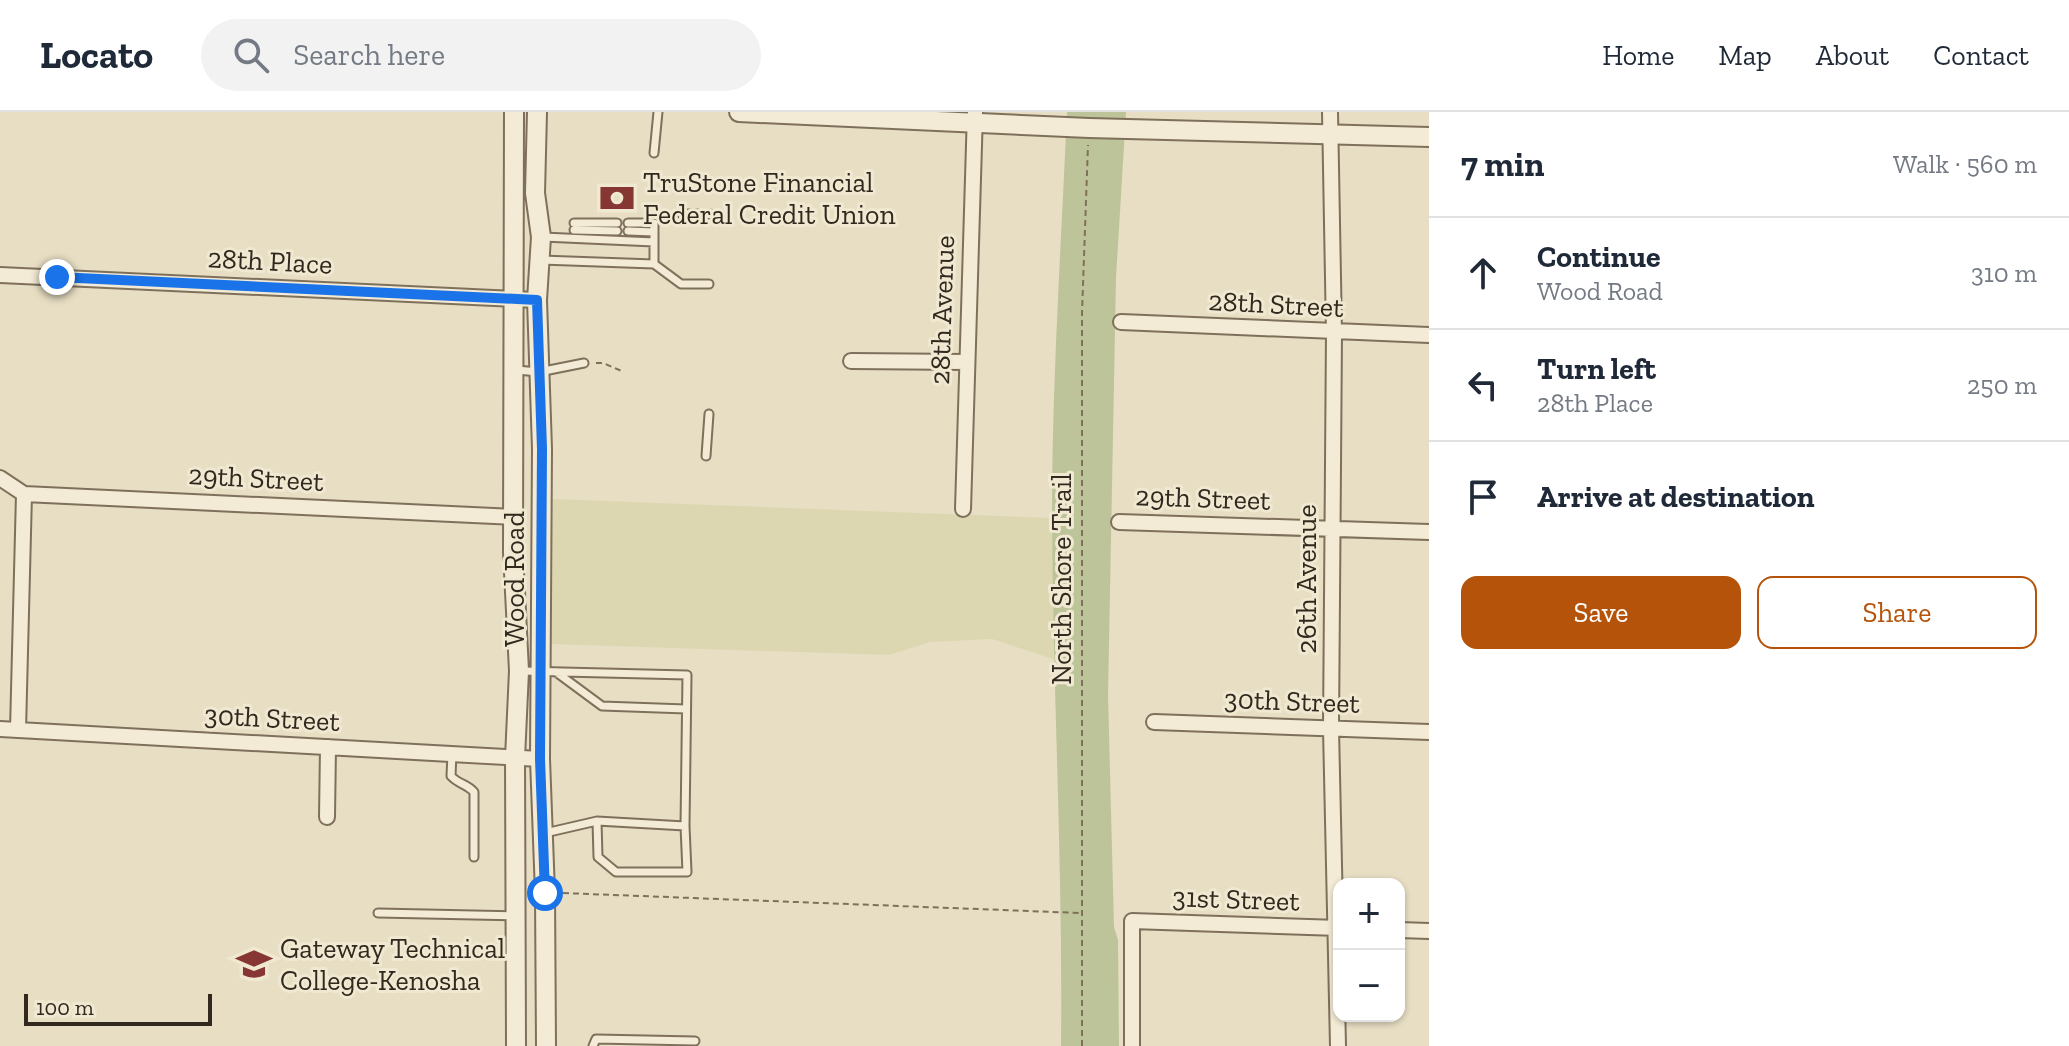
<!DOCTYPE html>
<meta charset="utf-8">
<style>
body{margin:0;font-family:"Zilla Slab",serif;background:#f2f2f3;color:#1f2937}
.controls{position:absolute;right:24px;bottom:24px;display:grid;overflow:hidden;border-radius:16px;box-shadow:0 2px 6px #0004}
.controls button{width:72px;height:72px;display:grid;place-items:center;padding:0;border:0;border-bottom:2px solid #e0e1e3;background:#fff;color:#1f2937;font:40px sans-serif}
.scale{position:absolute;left:24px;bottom:20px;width:188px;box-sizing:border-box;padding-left:8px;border:4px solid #31281e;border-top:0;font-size:22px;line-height:28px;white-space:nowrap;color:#31281e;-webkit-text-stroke:6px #f0e8d1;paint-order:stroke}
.stop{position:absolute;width:24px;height:24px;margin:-18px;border:6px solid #1a73e8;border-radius:50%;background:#fff}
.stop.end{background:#1a73e8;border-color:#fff;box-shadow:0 2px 8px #0008}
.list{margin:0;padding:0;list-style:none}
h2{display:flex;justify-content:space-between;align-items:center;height:104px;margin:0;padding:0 32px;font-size:34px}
h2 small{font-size:26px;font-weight:400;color:#747a83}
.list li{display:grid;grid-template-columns:52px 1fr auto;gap:24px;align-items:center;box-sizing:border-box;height:112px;padding:0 32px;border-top:2px solid #e0e1e3}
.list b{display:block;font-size:30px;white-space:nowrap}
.list p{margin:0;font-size:26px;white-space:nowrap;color:#747a83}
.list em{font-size:26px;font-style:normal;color:#747a83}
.actions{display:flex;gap:16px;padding:24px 32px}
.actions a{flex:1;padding:18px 0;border:2px solid #b45309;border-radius:16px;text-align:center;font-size:28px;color:#b45309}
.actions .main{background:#b45309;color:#fff}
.icon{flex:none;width:44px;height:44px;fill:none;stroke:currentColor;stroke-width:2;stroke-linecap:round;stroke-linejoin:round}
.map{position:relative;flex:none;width:1429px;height:934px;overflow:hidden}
header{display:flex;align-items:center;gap:48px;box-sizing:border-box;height:112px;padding:0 40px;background:#fff;border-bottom:2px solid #e0e1e3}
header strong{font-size:38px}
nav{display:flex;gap:44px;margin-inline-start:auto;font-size:28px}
.search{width:560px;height:72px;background:#f2f2f3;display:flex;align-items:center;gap:20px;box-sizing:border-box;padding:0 28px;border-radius:44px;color:#747a83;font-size:30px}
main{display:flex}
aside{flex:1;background:#fff}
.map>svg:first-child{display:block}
.farmland{fill:#dcd7b1}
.green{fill:#bdc499}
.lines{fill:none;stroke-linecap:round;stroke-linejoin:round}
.service-casing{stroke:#7f705c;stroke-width:11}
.minor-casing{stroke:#7f705c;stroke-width:18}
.tertiary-casing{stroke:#7f705c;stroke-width:22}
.path{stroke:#7f705c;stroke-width:2;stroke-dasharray:6 4;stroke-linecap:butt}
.service{stroke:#f3ebd5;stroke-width:7}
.minor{stroke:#f3ebd5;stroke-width:14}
.tertiary{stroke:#f3ebd5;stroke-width:18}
.route{stroke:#1a73e8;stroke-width:10}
.labels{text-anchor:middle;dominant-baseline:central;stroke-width:6;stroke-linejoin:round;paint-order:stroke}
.poi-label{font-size:28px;fill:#31281e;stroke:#f0e8d1;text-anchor:start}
.street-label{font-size:28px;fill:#31281e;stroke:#f0e8d1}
</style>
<header>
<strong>Locato</strong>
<div class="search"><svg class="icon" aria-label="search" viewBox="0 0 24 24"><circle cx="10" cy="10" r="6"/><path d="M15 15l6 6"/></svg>Search here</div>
<nav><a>Home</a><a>Map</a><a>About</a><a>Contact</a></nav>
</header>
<main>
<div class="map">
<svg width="1429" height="934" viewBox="0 0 1429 934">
<rect width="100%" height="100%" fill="#e7dec3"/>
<path class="farmland" d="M 551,387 L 1052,406 L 1056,548 L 992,527 L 930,530 L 889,543 L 551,532 Z"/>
<path class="green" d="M 1067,0 L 1126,0 L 1116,166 L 1108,583 L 1114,815 L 1118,828 L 1119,934 L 1061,934 C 1063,758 1053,582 1052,406 C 1052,271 1061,135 1067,0 Z"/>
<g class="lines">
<g class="service-casing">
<path id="service" d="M 654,41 L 658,0
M 682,102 L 710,102
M 574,111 L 617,111
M 628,111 L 654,111 L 654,152 L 681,172 L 709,172
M 574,118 L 617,119
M 628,119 L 654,120
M 543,125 L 654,130
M 541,148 L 654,152
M 516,258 L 539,260 L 584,251
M 706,344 L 709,302
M 522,559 L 687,563 L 685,714 L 687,760 L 616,760 L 598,745 L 597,709
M 556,560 L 602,594 L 686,597
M 452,642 L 451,664 C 458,672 467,672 474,680 L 474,745
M 545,721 L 597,709 L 685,714
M 378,801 L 516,804
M 593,934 L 596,927 L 695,929"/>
</g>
<g class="minor-casing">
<path id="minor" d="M 1330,0 L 1334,221 L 1331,617 L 1338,934
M 0,163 L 537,188
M 1121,210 L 1429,223
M 851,249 L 967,250
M 0,366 L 24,382 L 513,405
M 963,397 L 975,0
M 1119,410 L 1429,420
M 1154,610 L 1429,620
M 0,617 L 540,647
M 18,618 L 24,382
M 327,705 L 328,635
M 1399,818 L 1429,819
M 1132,934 L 1132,809 L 1339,816"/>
</g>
<g class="tertiary-casing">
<path id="tertiary" d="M 514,0 L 513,440 L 519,559 L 515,646 L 516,934
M 537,0 L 535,81 L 541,125 L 537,188 L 542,337 L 540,647 L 545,781 L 546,934
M 739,0 L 1089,16 L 1429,25"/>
</g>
<path class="path" d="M 596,251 L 603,251 L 624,260
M 563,781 L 1080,801
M 1082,934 L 1082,201 L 1088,33"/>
<use href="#service" class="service"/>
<use href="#minor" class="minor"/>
<use href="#tertiary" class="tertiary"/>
</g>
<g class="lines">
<path class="route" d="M 57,165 L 537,188 L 542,337 L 540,647 L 545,781"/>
</g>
<defs>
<g id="bank-bare" transform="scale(2.76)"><path d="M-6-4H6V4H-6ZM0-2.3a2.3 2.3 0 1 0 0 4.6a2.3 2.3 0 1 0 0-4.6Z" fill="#863734" stroke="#f0e8d1" stroke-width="2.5" paint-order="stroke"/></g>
<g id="university-bare" transform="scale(2.76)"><path d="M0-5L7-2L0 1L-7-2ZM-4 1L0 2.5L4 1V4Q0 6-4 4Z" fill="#863734" stroke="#f0e8d1" stroke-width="2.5" paint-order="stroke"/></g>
</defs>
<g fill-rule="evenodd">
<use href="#bank-bare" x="617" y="86"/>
<use href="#university-bare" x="254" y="852"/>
</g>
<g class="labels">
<g class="poi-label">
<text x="643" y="70">TruStone Financial<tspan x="643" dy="32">Federal Credit Union</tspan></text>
<text x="280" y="836">Gateway Technical<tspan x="280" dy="32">College-Kenosha</tspan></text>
</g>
<g class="street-label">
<text transform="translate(270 149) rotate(3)">28th Place</text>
<text transform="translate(1276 192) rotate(3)">28th Street</text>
<text transform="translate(942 198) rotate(-88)">28th Avenue</text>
<text transform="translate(256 366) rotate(3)">29th Street</text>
<text transform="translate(1203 386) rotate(2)">29th Street</text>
<text transform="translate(514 467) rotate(-90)">Wood Road</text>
<text transform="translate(1061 467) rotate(-90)">North Shore Trail</text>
<text transform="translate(1306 467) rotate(-90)">26th Avenue</text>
<text transform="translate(1292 589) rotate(2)">30th Street</text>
<text transform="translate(272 606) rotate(3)">30th Street</text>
<text transform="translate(1236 787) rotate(2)">31st Street</text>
</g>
</g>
</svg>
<div class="controls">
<button>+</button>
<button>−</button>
</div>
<div class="scale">100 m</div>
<div class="stop" style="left:545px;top:781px"></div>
<div class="stop end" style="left:57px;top:165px"></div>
</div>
<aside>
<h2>7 min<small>Walk · 560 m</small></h2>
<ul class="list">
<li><svg class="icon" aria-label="ahead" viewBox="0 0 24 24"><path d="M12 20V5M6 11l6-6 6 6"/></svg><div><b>Continue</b><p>Wood Road</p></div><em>310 m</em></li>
<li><svg class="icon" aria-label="left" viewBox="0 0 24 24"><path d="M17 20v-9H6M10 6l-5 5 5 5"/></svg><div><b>Turn left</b><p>28th Place</p></div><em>250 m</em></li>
<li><svg class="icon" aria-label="arrive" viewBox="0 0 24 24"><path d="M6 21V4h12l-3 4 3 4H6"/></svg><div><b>Arrive at destination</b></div></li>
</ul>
<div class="actions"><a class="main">Save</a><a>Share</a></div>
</aside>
</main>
